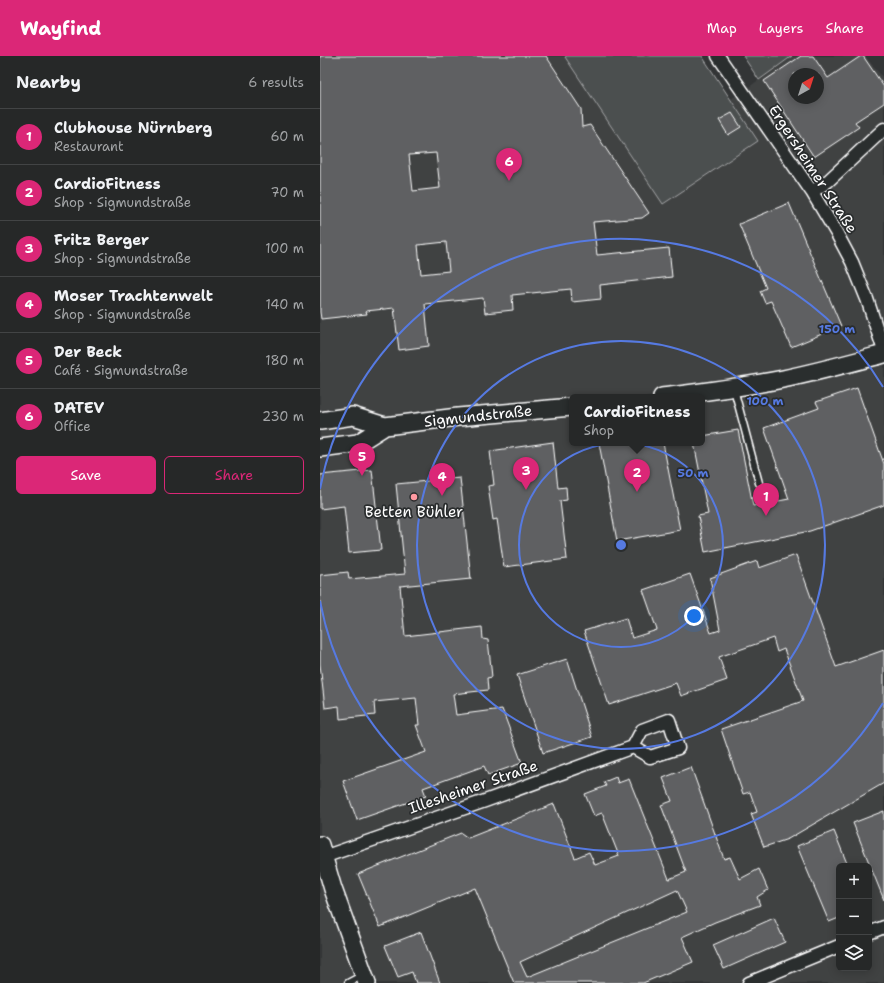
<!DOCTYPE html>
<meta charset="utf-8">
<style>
body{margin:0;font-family:"Shantell Sans",sans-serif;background:#323434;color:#f1f3f6}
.controls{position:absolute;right:12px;bottom:12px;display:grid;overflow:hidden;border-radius:6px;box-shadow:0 2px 10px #0003}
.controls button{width:36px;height:36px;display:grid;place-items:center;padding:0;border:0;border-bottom:1px solid #424445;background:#262828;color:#f1f3f6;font:20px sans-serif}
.compass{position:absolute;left:468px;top:12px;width:36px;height:36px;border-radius:50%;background:#262828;box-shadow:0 2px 10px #0003;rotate:39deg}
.you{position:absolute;left:374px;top:560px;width:14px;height:14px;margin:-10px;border:3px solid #fff;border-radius:50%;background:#1a73e8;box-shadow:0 0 0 6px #1a73e833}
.badge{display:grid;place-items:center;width:26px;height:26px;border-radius:50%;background:#db2777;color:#fff;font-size:13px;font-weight:700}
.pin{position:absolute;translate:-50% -33px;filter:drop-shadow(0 1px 2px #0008)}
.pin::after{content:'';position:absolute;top:21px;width:14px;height:12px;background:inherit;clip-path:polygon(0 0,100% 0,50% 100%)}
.popup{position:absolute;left:249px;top:338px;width:136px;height:52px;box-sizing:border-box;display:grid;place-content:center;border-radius:6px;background:#262828;filter:drop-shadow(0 1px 3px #0005);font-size:13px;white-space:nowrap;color:#a4a6a8}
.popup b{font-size:15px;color:#f1f3f6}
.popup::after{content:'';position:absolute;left:50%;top:100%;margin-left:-8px;border:8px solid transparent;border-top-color:#262828}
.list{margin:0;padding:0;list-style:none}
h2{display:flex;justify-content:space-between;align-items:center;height:52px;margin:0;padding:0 16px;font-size:17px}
h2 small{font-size:13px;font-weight:400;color:#a4a6a8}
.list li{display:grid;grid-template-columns:26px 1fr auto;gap:12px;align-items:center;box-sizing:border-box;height:56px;padding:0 16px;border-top:1px solid #424445}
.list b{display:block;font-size:15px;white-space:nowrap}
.list p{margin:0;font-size:13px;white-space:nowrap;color:#a4a6a8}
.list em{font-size:13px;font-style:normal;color:#a4a6a8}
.actions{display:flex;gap:8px;padding:12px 16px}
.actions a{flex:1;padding:9px 0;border:1px solid #db2777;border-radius:6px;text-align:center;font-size:14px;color:#db2777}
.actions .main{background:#db2777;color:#fff}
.icon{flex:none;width:22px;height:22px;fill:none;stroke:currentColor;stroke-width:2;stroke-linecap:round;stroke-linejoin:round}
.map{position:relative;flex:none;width:564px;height:927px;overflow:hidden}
header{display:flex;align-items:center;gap:24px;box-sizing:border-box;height:56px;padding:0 20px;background:#db2777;color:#fff}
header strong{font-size:19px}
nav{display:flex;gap:22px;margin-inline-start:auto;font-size:14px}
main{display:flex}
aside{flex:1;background:#262828}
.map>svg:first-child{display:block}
.built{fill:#404243;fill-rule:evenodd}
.green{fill:#4c4f50;stroke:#a6a7a8}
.building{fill:#5f6162;stroke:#fff;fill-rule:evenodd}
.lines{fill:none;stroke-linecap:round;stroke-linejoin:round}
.service-casing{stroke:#fff;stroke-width:9}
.minor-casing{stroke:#fff;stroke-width:15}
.secondary-casing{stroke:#fff;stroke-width:20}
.service{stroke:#2a2d2e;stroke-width:6}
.minor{stroke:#2a2d2e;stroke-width:12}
.secondary{stroke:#2a2d2e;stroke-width:17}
.ring{fill:none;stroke:#567ae2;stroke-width:2}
.poi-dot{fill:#ff9aa2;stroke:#2a2d2e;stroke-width:1.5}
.labels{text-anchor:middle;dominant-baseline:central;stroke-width:3.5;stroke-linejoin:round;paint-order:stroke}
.street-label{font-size:15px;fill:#fff;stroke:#2a2d2e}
.poi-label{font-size:15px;fill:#fff;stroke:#2a2d2e}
.centre{fill:#567ae2;stroke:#2a2d2e;stroke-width:2}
.ring-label{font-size:12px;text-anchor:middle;font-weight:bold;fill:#567ae2;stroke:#2a2d2e;stroke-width:3.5;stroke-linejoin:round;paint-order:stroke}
</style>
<header>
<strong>Wayfind</strong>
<nav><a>Map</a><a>Layers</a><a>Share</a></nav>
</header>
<main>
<aside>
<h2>Nearby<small>6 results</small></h2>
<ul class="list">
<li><span class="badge">1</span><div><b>Clubhouse Nürnberg</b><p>Restaurant</p></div><em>60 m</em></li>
<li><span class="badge">2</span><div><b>CardioFitness</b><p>Shop · Sigmundstraße</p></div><em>70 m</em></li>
<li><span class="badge">3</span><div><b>Fritz Berger</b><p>Shop · Sigmundstraße</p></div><em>100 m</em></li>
<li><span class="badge">4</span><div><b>Moser Trachtenwelt</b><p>Shop · Sigmundstraße</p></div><em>140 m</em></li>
<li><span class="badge">5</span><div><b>Der Beck</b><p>Café · Sigmundstraße</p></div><em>180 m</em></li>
<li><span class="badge">6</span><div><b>DATEV</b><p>Office</p></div><em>230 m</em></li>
</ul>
<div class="actions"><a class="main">Save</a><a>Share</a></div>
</aside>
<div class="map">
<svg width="564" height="927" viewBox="0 0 564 927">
<rect width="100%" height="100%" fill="#333536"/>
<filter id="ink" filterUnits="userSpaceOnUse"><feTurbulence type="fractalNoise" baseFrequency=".025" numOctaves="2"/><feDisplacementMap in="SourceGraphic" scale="8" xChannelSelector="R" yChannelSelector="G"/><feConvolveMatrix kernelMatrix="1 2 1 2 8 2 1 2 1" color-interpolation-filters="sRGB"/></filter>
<g filter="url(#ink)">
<path class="built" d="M 0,0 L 247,0 L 245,1 L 438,85 L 411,43 L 439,24 L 472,0 L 545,0 L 564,23 L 564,927 L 0,927 ZM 474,18 L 498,18 L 498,42 L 474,42 ZM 252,341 L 382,341 L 382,387 L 252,387 ZM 519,810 L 549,810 L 549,912 L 519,912 Z"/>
<path class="green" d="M 247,0 L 382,0 L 438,85 L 343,148 L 245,1 Z
M 423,0 L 472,0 L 439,24 Z"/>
<path class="building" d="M 0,0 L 226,0 L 261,53 L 262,71 L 270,69 L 329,157 L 322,162 L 273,166 L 277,199 L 349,192 L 352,221 L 280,229 L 281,243 L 252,246 L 251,233 L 192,239 L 193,254 L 165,257 L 163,242 L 105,248 L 109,290 L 79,294 L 74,252 L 46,255 L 47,258 L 1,263 L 0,256 ZM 116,97 L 120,132 L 93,135 L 89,99 ZM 126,186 L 129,215 L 101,218 L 98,189 Z
M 481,0 L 493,0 L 508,22 L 541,0 L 543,0 L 564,31 L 564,47 L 535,66 L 539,71 L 494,101 L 444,25 ZM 474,18 L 498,18 L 498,42 L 474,42 Z
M 412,57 L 421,71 L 408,79 L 399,64 Z
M 469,147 L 521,270 L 471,291 L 451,245 L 445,247 L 440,235 L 446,232 L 419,168 Z
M 537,332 L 564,408 L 564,449 L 490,475 L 385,496 L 378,460 L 388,458 L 374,387 L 382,387 L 382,380 L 418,374 L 433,450 L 469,443 L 444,372 L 499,352 L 496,346 Z
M 233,386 L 238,432 L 246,431 L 247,444 L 240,445 L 247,503 L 184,511 L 177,463 L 173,464 L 168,430 L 174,429 L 170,395 Z
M 279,387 L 343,387 L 360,474 L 297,485 Z
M 52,414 L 61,494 L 29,497 L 24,450 L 0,453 L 0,419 Z
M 140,422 L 151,523 L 80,530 L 85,580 L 162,571 L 163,583 L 168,584 L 172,621 L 167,622 L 168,634 L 133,638 L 136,659 L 182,653 L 202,707 L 168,719 L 164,710 L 103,732 L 106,740 L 37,764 L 23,725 L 106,696 L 96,669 L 99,669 L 96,642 L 54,646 L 55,659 L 20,663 L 19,650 L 5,652 L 0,608 L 0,519 L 28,516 L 29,523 L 85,518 L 76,428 Z
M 476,499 L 516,611 L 564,594 L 564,727 L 468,783 L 444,791 L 431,758 L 437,756 L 430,736 L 423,738 L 401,673 L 483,645 L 464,593 L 457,596 L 453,582 L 399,601 L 407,624 L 361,640 L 356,627 L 289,649 L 264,575 L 306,562 L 312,582 L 337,574 L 323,534 L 370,518 L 391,577 L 400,574 L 390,522 L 437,505 L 439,512 Z
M 247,603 L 272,681 L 223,697 L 197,619 Z
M 371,711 L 404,803 L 410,801 L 420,823 L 439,813 L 448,834 L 437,841 L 440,849 L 395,866 L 362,881 L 373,906 L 323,927 L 194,927 L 155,832 L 60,871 L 38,818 L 141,777 L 148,782 L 234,748 L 255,802 L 269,796 L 275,809 L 299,800 L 282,757 L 274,760 L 265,738 L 286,730 L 284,726 L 296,721 L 298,727 L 309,723 L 349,823 L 366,816 L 341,749 L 352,745 L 343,722 ZM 357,834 L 367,856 L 207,921 L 200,906 Z
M 564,755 L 564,844 L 533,767 Z
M 514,775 L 528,810 L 519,810 L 519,862 L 509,866 L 477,790 Z
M 454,862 L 465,886 L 404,913 L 393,889 Z
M 101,876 L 113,908 L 120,927 L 96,927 L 92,916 L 78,921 L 65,890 Z"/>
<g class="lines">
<g class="service-casing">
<path id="service" d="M 414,333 L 439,427
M 28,927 L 43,919"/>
</g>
<g class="minor-casing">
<path id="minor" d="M 398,0 L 492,136 L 517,178 L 532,206 L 547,243 L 564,295
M 492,136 L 508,125 L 564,73
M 3,802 L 12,798 L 165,745 L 313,691 L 330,701 L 358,692 L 349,664 L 322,674 L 313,691
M 549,877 L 564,871
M 429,927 L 519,890"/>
</g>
<g class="secondary-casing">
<path id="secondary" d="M 342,341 C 382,336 423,331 463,323 C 497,316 530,307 564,298
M 0,365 L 33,360 L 65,370 L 138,361 L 252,351
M 0,392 L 38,387 L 65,370
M 0,789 L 13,833 L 47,927"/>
</g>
<use href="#service" class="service"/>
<use href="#minor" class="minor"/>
<use href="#secondary" class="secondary"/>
</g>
</g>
<g class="ring">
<circle cx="301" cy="489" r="102"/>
<circle cx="301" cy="489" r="204"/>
<path d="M563 647A306 306 0 0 1 0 545M0 433A306 306 0 0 1 563 331"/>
</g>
<circle class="poi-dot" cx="94" cy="441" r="4"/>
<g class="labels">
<g class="street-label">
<text transform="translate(493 113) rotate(57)">Ergersheimer Straße</text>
<text transform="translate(158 360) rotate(-6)">Sigmundstraße</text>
<text transform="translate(153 731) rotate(-19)">Illesheimer Straße</text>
</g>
<g class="poi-label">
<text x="94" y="456">Betten Bühler</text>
</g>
</g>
<circle cx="301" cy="489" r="6" class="centre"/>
<g class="ring-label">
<text x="517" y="277">150 m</text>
<text x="445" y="349">100 m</text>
<text x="373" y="421">50 m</text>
</g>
</svg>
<div class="controls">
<button>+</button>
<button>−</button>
<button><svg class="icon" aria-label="layers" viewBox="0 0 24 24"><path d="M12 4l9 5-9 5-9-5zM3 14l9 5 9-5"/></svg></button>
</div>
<svg class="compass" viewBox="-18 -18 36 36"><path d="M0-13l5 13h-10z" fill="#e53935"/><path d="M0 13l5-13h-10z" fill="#a4a6a8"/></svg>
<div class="you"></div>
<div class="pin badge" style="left:446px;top:460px">1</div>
<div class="pin badge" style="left:317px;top:436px">2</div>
<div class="popup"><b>CardioFitness</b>Shop</div>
<div class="pin badge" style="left:206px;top:434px">3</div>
<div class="pin badge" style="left:122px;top:440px">4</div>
<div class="pin badge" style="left:42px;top:420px">5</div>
<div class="pin badge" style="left:189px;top:125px">6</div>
</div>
</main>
